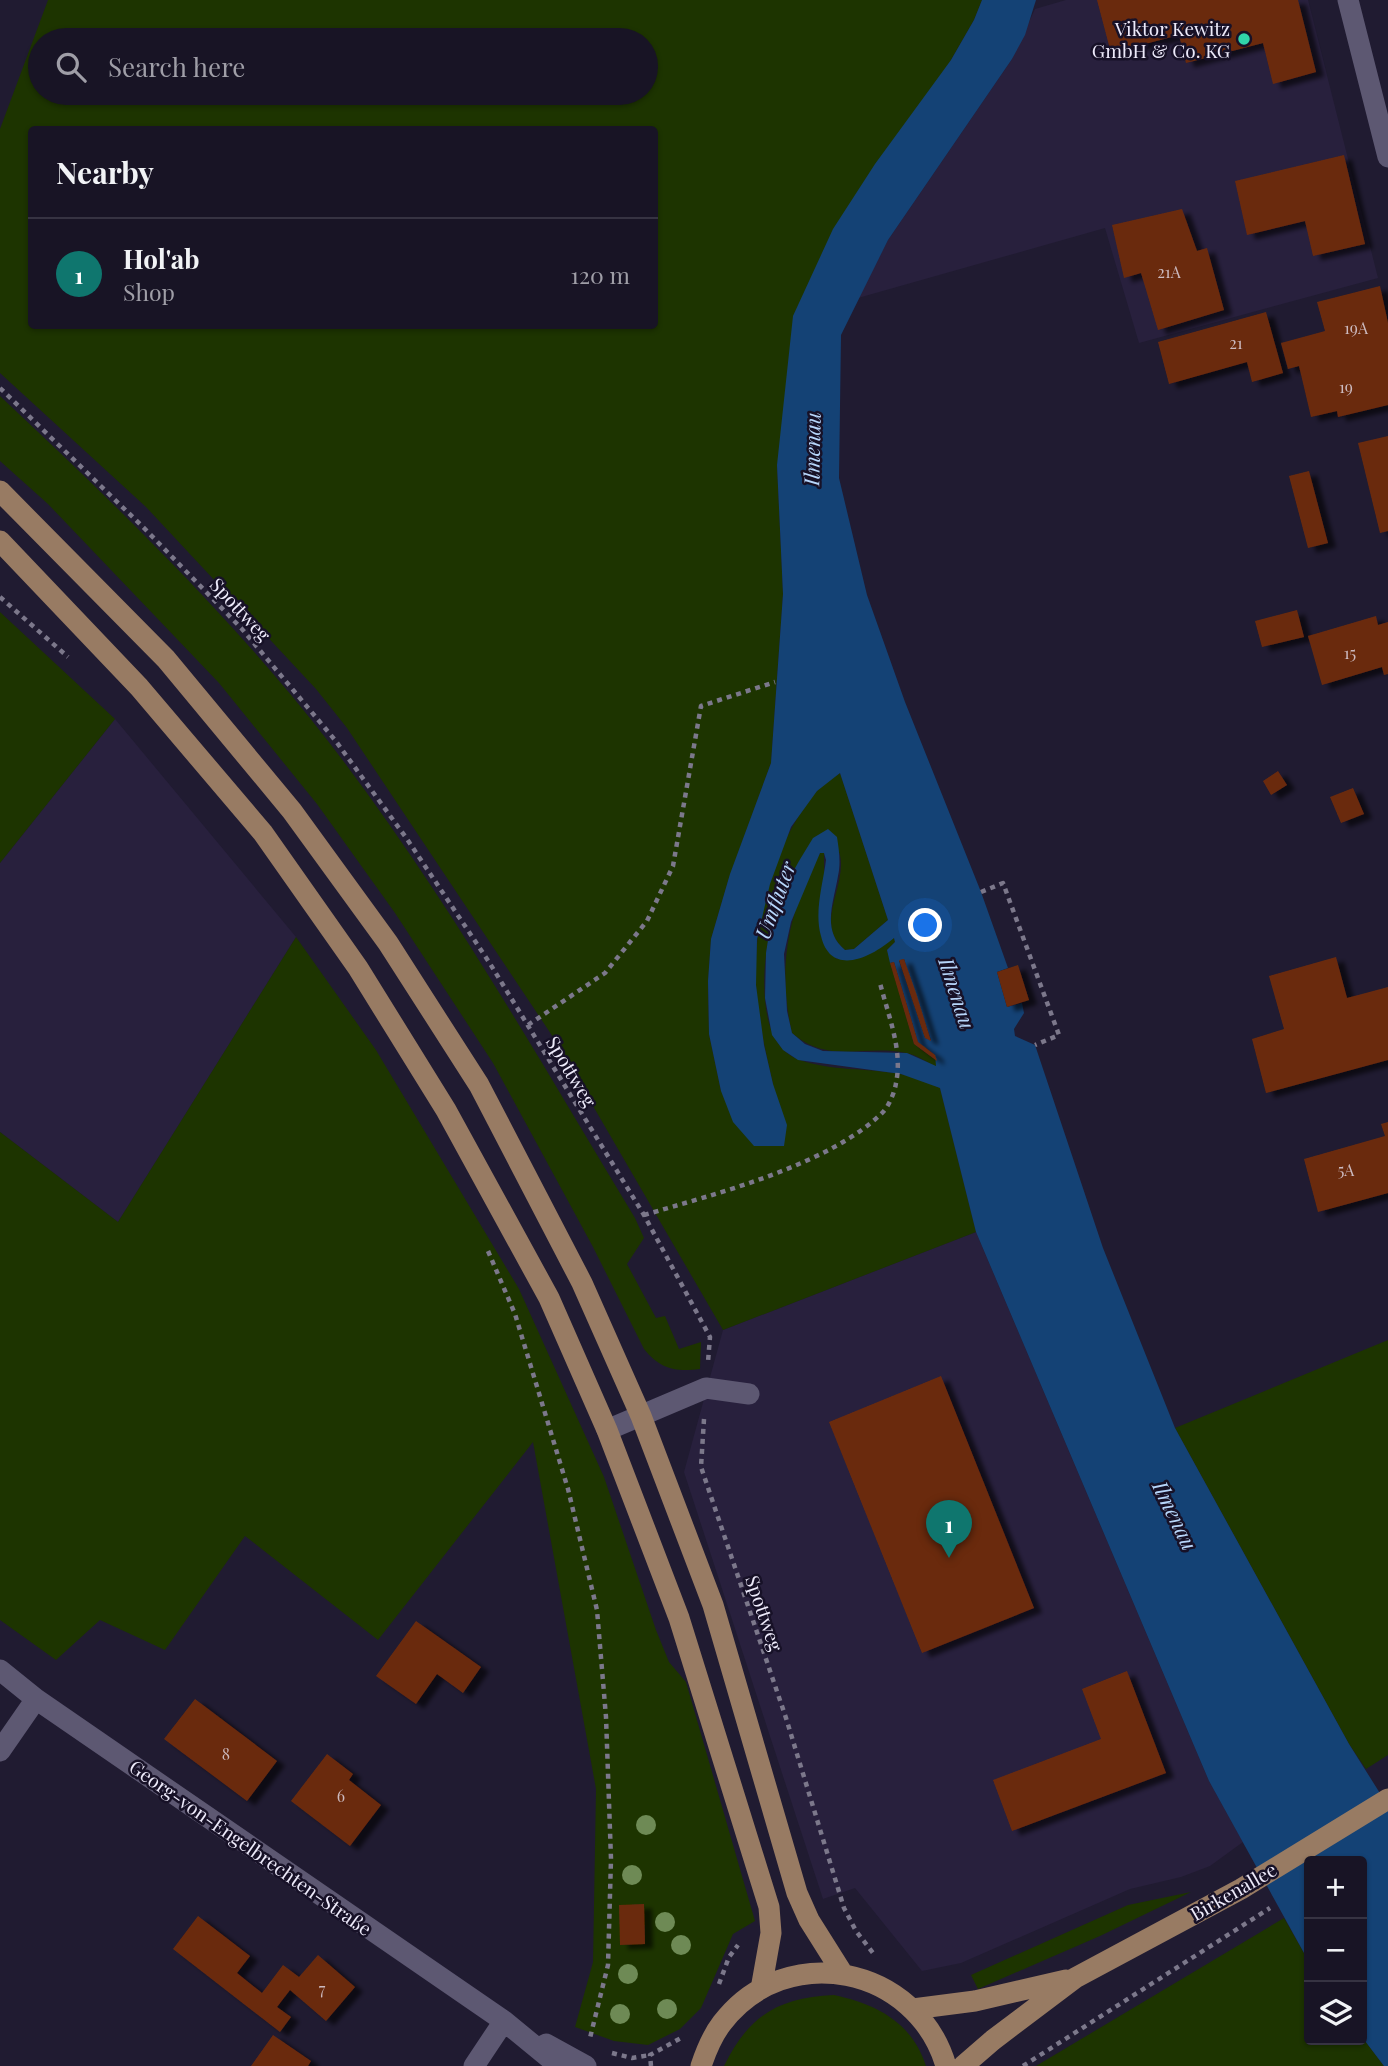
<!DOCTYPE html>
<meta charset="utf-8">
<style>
body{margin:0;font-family:"Playfair Display",serif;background:#211d2d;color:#f1f3f6}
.controls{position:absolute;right:21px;bottom:21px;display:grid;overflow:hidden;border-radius:7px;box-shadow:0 2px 5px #0004}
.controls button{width:63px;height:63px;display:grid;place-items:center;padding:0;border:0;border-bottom:2px solid #363342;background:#181425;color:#f1f3f6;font:35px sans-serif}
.you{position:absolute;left:926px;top:926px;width:24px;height:24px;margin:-18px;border:5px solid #fff;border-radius:50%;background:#1a73e8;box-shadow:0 0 0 10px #1a73e833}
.badge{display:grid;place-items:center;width:46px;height:46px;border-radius:50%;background:#0f766e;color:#fff;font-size:23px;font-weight:700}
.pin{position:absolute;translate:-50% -58px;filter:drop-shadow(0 2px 4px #0008)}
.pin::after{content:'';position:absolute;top:37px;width:24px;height:21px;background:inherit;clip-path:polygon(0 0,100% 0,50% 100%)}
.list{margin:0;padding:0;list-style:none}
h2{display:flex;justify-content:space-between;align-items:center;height:91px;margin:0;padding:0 28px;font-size:30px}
h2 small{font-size:23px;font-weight:400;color:#9f9ea7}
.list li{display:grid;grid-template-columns:46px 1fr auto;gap:21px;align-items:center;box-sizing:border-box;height:112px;padding:0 28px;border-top:2px solid #363342}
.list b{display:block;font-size:26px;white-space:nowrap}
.list p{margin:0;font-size:23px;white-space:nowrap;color:#9f9ea7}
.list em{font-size:23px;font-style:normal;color:#9f9ea7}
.icon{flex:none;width:38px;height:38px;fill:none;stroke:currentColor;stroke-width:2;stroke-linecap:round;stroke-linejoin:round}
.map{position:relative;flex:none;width:1388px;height:2066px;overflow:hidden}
.search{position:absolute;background:#181425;box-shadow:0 2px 5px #0004;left:28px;top:28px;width:630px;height:77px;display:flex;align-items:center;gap:18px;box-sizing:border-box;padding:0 24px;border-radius:38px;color:#9f9ea7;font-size:26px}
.panel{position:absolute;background:#181425;box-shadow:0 2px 5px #0004;left:28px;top:126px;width:630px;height:203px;border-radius:7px}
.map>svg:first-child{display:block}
.built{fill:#28203d}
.green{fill:#1d3400;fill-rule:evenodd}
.water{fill:#144275;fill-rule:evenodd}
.building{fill:#6a2a0d;filter:url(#shadow)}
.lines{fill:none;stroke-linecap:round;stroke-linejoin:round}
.path{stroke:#7c788b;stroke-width:4.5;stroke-dasharray:5 5;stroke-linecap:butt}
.minor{stroke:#5d5872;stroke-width:21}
.major{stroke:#987b63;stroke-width:21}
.tree{fill:#6e8a55}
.poi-dot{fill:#31d4a9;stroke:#171127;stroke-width:2.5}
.labels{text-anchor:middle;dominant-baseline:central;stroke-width:5;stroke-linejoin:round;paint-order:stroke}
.number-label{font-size:16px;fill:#ccbabf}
.poi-label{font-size:19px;fill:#edeafa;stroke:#171127;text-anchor:end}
.street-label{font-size:19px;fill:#edeafa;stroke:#171127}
.water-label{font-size:21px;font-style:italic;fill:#b7d6fb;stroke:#171127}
</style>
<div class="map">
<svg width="1388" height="2066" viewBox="0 0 1388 2066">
<defs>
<filter id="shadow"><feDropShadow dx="8" dy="4.5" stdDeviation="2" flood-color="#0009"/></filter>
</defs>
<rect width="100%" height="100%" fill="#201b31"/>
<path class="built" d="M 1066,0 L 1308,0 L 1378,278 L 1139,343 L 1105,228 L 858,298 L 888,240 L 1012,59 L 1035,9 Z
M 115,719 L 296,937 L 118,1222 L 0,1132 L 0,863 Z
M 976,1232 L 1209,1781 L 1243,1842 L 1210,1866 L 1181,1877 L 1130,1889 L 961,1963 L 922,1971 L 855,1888 L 823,1899 L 684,1472 L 723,1330 Z"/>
<path class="green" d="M 48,0 L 982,0 L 974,20 L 951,60 L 777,465 L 783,594 L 771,763 L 729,878 L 711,939 L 708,984 L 709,1034 L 721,1091 L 773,1084 C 766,1052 757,1018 756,984 C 753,919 774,844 815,793 C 822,785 832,779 840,773 L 888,920 L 854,949 L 845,950 C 813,924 847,887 840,855 C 838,846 832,837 828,829 C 814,848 795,868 784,890 C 764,928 746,1042 800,1060 C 831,1071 867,1068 900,1074 C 914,1076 927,1082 940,1088 L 976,1232 L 723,1330 L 553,1037 L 347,728 L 316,689 L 146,507 L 0,373 L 0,129 ZM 40,40 L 646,40 L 646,93 L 40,93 ZM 32,130 L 654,130 L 654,326 L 32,326 Z
M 0,396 C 115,504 231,616 328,741 C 444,891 537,1056 635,1218 L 644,1238 L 627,1264 L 656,1318 L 665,1316 L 679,1349 L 701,1342 L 700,1369 C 675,1372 660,1369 644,1349 L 593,1247 L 493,1063 L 395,913 L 317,804 L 219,683 L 48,504 L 0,461 Z
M 0,612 L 115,719 L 0,863 Z
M 820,853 L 824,853 L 824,877 L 836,959 L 894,938 L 895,942 L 887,950 L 914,1044 L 937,1061 L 936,1067 C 927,1062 917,1055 906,1053 C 864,1044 829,1065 792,1033 C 777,966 788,913 820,853 Z
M 296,937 L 376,1050 L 519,1289 L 604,1477 L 656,1630 L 669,1662 L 686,1682 L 755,1921 L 733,1934 L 701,2008 L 680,2029 L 648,2045 L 614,2041 L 575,2027 L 593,1962 L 596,1789 L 533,1442 L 378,1640 L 245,1536 L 165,1650 L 100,1620 L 56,1660 L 0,1620 L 0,1132 L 118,1222 Z
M 1388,1340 L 1388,1755 L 1366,1769 L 1349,1744 L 1175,1428 Z
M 1191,1892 L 1100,1936 L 978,1989 L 971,1975 L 1128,1905 Z
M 1284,1918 L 1309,1962 L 1309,2040 L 1362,2040 L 1362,2037 L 1384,2066 L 1036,2066 Z
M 834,1995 C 876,2004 912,2022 926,2066 L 724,2066 C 749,2015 778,1998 834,1995 Z"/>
<path class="water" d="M 982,0 L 1036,0 L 1025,35 L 1012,59 L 888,240 L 841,335 L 839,478 L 867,595 L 905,702 L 981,892 L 1008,968 L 997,972 L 1007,1007 L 1022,1003 L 1024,1013 L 1014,1029 L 1015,1036 L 1035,1045 L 1103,1248 L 1175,1428 L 1349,1744 L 1388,1806 L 1388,2066 L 1384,2066 L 1362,2037 L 1362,1861 L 1309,1861 L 1309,1962 L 1209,1781 L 976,1232 L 940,1088 L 901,1074 L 798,1060 L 783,1050 L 772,1035 L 765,998 L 766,953 L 771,921 L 784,888 L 799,861 L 813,838 L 828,829 L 837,837 C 839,850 841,863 838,876 C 834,901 821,931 845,950 L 854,949 L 888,920 L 840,773 L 817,791 L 791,827 L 770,884 L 757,939 L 756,985 L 764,1045 L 773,1084 L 787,1125 L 784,1146 L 754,1146 L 733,1122 L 721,1091 L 709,1034 L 708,981 L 711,939 L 730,874 L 771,763 L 783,594 L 777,465 L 793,316 L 833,229 L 875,164 L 951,60 L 974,20 ZM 820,853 L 824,853 L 826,860 C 823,884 814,912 821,936 C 831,978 872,957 894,938 L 895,942 L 887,950 L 890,963 L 894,962 L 918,1042 L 935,1055 L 936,1066 L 907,1053 L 823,1051 L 805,1044 L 792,1033 L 787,1011 L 784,954 L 791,922 ZM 904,959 L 931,1040 L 925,1038 L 899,961 Z"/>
<path class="building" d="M 1097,0 L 1298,0 L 1316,72 L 1273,84 L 1263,43 L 1186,63 L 1179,35 L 1111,53 Z
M 1344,155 L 1365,244 L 1313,256 L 1305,221 L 1247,235 L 1235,181 Z
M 1182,209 L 1197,251 L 1207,248 L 1224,310 L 1158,330 L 1141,273 L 1124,278 L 1112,225 Z
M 1380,286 L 1388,323 L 1388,405 L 1338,417 L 1337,411 L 1311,417 L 1299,366 L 1288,369 L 1281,343 L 1325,331 L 1317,302 Z
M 1266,312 L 1283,373 L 1252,382 L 1247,362 L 1169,384 L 1158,342 Z
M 1388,436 L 1388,531 L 1380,533 L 1358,443 Z
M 1309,471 L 1328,543 L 1308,548 L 1289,476 Z
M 1297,610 L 1304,637 L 1262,647 L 1255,621 Z
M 1376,616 L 1378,625 L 1388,622 L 1388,674 L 1384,675 L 1382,667 L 1322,685 L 1308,636 Z
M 1278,771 L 1287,785 L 1271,795 L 1263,781 Z
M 1353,788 L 1364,814 L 1341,823 L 1330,797 Z
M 1336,957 L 1347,998 L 1388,987 L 1388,1060 L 1266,1093 L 1252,1039 L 1284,1029 L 1269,976 Z
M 904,959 L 916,993 L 931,1041 L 925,1038 L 899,960 Z
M 894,962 L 918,1042 L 935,1055 L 937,1061 L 914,1044 L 890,963 Z
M 1018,965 L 1029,1000 L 1007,1007 L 997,972 Z
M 1388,1122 L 1388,1193 L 1318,1212 L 1304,1159 L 1385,1136 L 1381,1124 Z
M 941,1376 L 1034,1608 L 922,1653 L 829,1422 Z
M 416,1621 L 481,1667 L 463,1693 L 437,1674 L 416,1704 L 376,1676 Z
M 1127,1671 L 1166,1773 L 1012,1831 L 993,1780 L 1101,1739 L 1082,1689 Z
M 195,1699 L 277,1761 L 247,1801 L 164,1739 Z
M 327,1754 L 353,1774 L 349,1780 L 381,1805 L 350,1846 L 291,1801 Z
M 644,1904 L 645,1944 L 620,1945 L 619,1905 Z
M 198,1916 L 250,1956 L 237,1973 L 262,1993 L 283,1965 L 299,1977 L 318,1955 L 355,1987 L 326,2021 L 290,1990 L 277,2007 L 291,2017 L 280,2032 L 173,1949 Z
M 273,2035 L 311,2061 L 308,2066 L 251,2066 Z"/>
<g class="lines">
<path class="path" d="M 0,388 L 145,529 L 242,629 L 335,740 L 407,839 L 489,962 L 644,1215 L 710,1337 L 708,1362
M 0,597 L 68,657
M 981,892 L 1003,883 L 1059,1035 L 1035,1045
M 528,1025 L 605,973 L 647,921 L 673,866 L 701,706 L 775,682
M 644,1215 C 715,1194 830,1165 883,1112 C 889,1106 895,1091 896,1083 C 903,1050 888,1015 880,983
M 488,1251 L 515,1314 L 568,1489 L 597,1610 L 606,1717 L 611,1859 L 608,1965 L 590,2038
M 704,1419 L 701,1467 L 786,1718 L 844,1908 L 856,1931 L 873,1953
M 719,1984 L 729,1957 L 738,1945
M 612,2053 L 632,2058 L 650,2055
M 651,2066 L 650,2055 L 681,2038
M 1023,2066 L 1270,1908"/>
<path class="minor" d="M 1348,0 L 1388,157
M 607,1430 L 706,1388 L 749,1394
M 0,1670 L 36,1699 L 504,2021 L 559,2066
M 0,1751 L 36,1699
M 546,2044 L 586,2066
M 474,2066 L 504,2021"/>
<path class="major" d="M 0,491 L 166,659 L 292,811 L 388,943 L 479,1085 L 582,1283 L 641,1416 L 713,1605 L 797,1893 L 809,1920 L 843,1974
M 0,541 L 139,687 L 263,833 L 358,968 L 446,1110 L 549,1298 L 607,1430 L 679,1618 L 769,1907 L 771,1933 L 761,1989
M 913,2009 L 975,2001 L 1066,1980
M 701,2066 C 706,2051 712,2036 722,2023 C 786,1939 917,1966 946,2066
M 963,2066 L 993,2040 L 1075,1978 L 1241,1889 L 1388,1799"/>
</g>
<g class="tree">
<circle cx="646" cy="1825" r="10"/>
<circle cx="632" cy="1875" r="10"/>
<circle cx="665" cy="1922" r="10"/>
<circle cx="681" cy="1945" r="10"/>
<circle cx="628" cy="1974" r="10"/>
<circle cx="667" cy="2009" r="10"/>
<circle cx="620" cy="2014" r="10"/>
</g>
<circle class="poi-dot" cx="1244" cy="39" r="7"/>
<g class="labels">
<g class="number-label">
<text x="1169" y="271">21A</text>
<text x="1356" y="327">19A</text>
<text x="1236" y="342">21</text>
<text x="1346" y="386">19</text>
<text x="1350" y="652">15</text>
<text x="1346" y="1169">5A</text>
<text x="226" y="1753">8</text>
<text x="341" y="1795">6</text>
<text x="322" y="1988">7</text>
</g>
<g class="poi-label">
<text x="1230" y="28">Viktor Kewitz<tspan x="1230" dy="22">GmbH &amp; Co. KG</tspan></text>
</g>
<g class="street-label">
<text transform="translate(241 609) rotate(47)">Spottweg</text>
<text transform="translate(572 1071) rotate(59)">Spottweg</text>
<text transform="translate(765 1613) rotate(71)">Spottweg</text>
<text transform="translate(251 1847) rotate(35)">Georg-von-Engelbrechten-Straße</text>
<text transform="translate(1233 1891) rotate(-30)">Birkenallee</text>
</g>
<g class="water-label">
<text transform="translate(811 449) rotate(-89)">Ilmenau</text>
<text transform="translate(774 900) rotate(-70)">Umfluter</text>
<text transform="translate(958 993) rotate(72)">Ilmenau</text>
<text transform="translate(1176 1515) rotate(64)">Ilmenau</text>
</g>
</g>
</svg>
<div class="controls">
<button>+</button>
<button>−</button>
<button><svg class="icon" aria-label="layers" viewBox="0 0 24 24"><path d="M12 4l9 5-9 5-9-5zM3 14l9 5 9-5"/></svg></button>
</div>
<div class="you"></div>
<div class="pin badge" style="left:949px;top:1558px">1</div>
<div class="search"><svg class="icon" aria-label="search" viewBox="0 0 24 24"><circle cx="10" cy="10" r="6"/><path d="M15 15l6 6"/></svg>Search here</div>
<section class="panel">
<h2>Nearby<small></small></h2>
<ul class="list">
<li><span class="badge">1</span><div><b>Hol'ab</b><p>Shop</p></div><em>120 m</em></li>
</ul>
</section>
</div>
